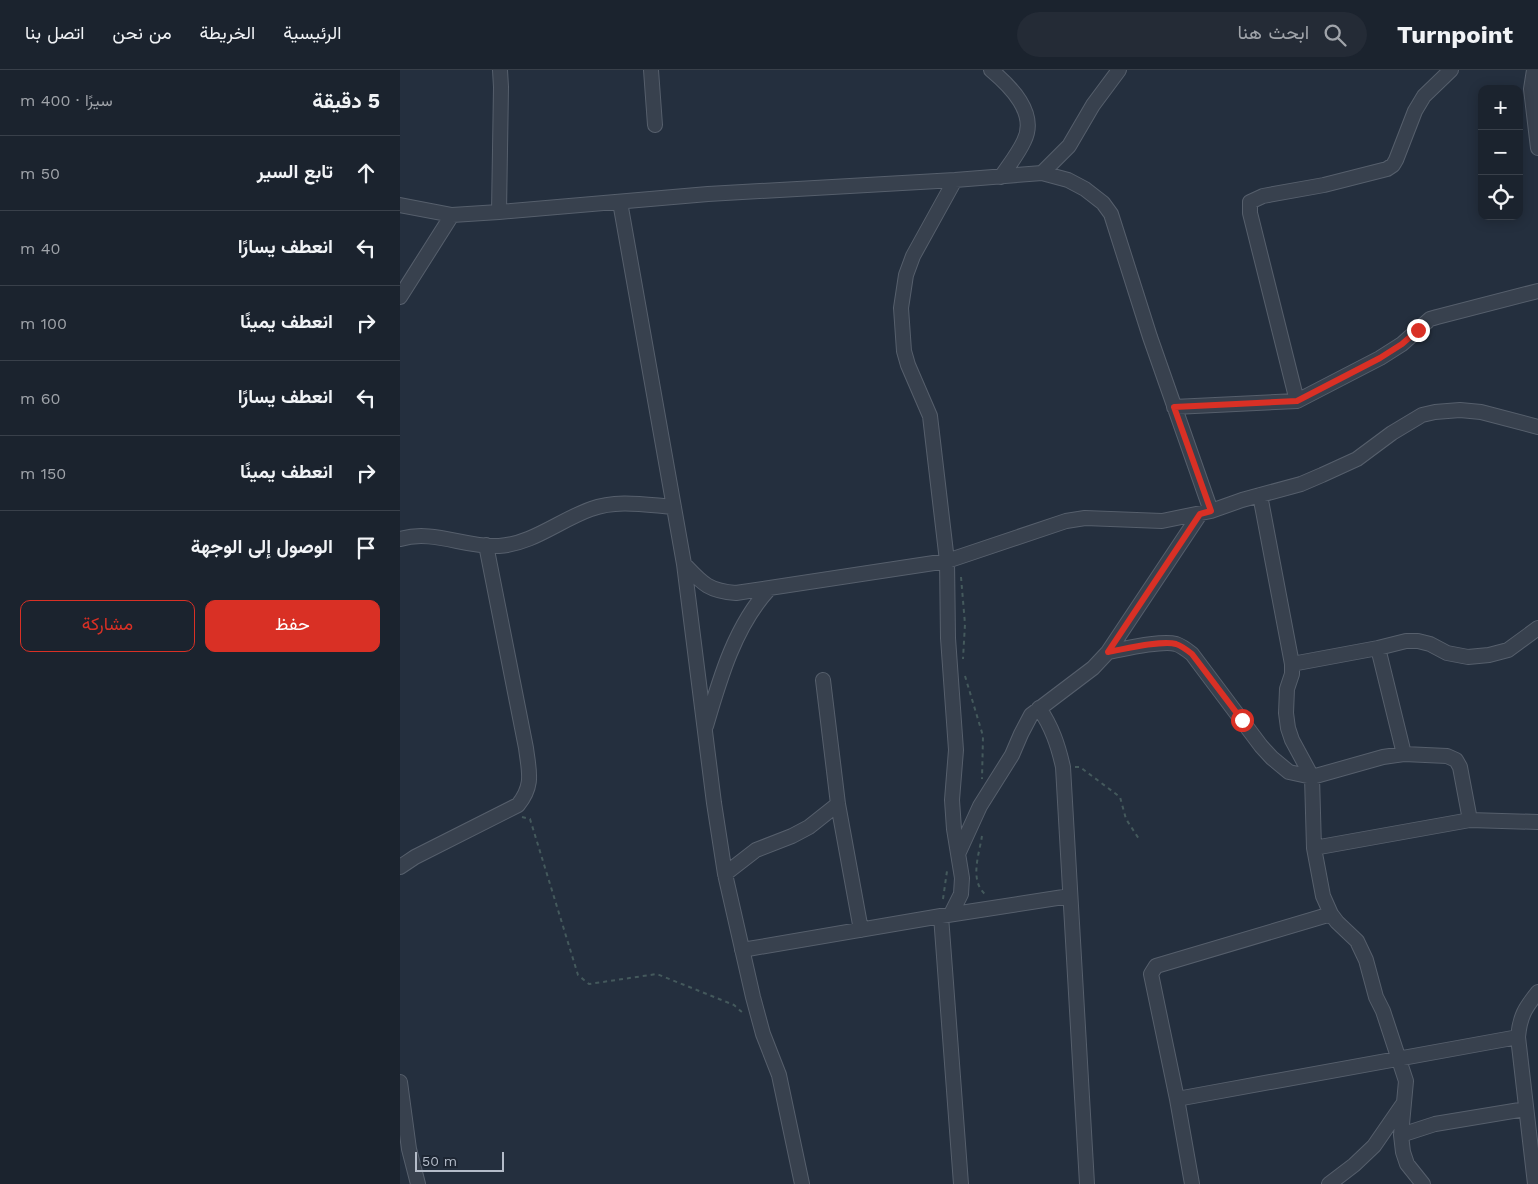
<!DOCTYPE html>
<html lang="ar">
<meta charset="utf-8">
<style>
body{margin:0;font-family:"Work Sans",Vazirmatn,sans-serif;background:#242b36;color:#f1f3f6;direction:rtl}
.controls{position:absolute;right:15px;top:15px;display:grid;overflow:hidden;border-radius:10px;box-shadow:0 2px 12px #0003}
.controls button{width:45px;height:45px;display:grid;place-items:center;padding:0;border:0;border-bottom:1px solid #39404a;background:#1b232e;color:#f1f3f6;font:25px sans-serif}
.scale{position:absolute;left:15px;bottom:12px;width:89px;box-sizing:border-box;padding-left:5px;border:2px solid #b4bcc9;border-top:0;font-size:14px;line-height:18px;white-space:nowrap;color:#b4bcc9;-webkit-text-stroke:4px #1d2633;paint-order:stroke}
.stop{position:absolute;width:15px;height:15px;margin:-11px;border:4px solid #d93025;border-radius:50%;background:#fff}
.stop.end{background:#d93025;border-color:#fff;box-shadow:0 1px 5px #0008}
.list{margin:0;padding:0;list-style:none}
h2{display:flex;justify-content:space-between;align-items:center;height:65px;margin:0;padding:0 20px;font-size:21px}
h2 small{font-size:16px;font-weight:400;color:#a0a4aa}
.list li{display:grid;grid-template-columns:32px 1fr auto;gap:15px;align-items:center;box-sizing:border-box;height:75px;padding:0 20px;border-top:1px solid #39404a}
.list b{display:block;font-size:19px;white-space:nowrap}
.list em{font-size:16px;font-style:normal;color:#a0a4aa}
.actions{display:flex;gap:10px;padding:15px 20px}
.actions a{flex:1;padding:11px 0;border:1px solid #d93025;border-radius:10px;text-align:center;font-size:18px;color:#d93025}
.actions .main{background:#d93025;color:#fff}
.icon{flex:none;width:28px;height:28px;fill:none;stroke:currentColor;stroke-width:2;stroke-linecap:round;stroke-linejoin:round}
.map{position:relative;flex:none;width:1138px;height:1114px;overflow:hidden;direction:ltr}
header{display:flex;align-items:center;gap:30px;box-sizing:border-box;height:70px;padding:0 25px;background:#1b232e;border-bottom:1px solid #39404a}
header strong{font-size:24px}
nav{display:flex;gap:28px;margin-inline-start:auto;font-size:18px}
.search{width:350px;height:45px;background:#242b36;display:flex;align-items:center;gap:12px;box-sizing:border-box;padding:0 18px;border-radius:28px;color:#a0a4aa;font-size:19px}
main{display:flex}
aside{flex:1;background:#1b232e}
.map>svg:first-child{display:block}
.lines{fill:none;stroke-linecap:round;stroke-linejoin:round}
.minor-casing{stroke:#565f6c;stroke-width:16}
.path{stroke:#44595c;stroke-width:2;stroke-dasharray:4 4;stroke-linecap:butt}
.minor{stroke:#38414e;stroke-width:14}
.route{stroke:#d93025;stroke-width:6}
</style>
<header>
<strong>Turnpoint</strong>
<div class="search"><svg class="icon" aria-label="search" viewBox="0 0 24 24"><circle cx="10" cy="10" r="6"/><path d="M15 15l6 6"/></svg>ابحث هنا</div>
<nav><a>الرئيسية</a><a>الخريطة</a><a>من نحن</a><a>اتصل بنا</a></nav>
</header>
<main>
<div class="map">
<svg width="1138" height="1114" viewBox="0 0 1138 1114">
<rect width="100%" height="100%" fill="#242f3e"/>
<g class="lines">
<g class="minor-casing">
<path id="minor" d="M 251,0 L 255,55
M 591,0 C 610,16 638,43 624,71 C 618,84 609,95 601,107
M 1134,0 L 1131,19 L 1138,78
M 642,103 L 669,76 L 693,35 L 719,0
M 220,132 L 284,494 L 314,733 L 325,804 L 353,927 L 363,964 L 379,1005 L 402,1114
M 0,135 L 52,145 L 99,142 L 308,124 L 555,110 L 642,103 L 668,110 L 685,119 L 703,133 L 711,144 L 750,267 L 811,441
M 99,142 L 101,17 L 100,0
M 0,227 L 52,145
M 897,331 L 850,143 L 850,132 L 863,126 L 924,115 L 987,99 L 993,95 L 996,90 L 1015,41 L 1024,26 L 1051,0
M 774,337 L 897,331 L 980,288 L 1002,274 L 1030,249 L 1037,247 L 1138,221
M 860,425 L 892,594 L 892,604 L 887,619 L 886,643 L 888,658 L 892,670 L 912,707 L 914,778 L 923,826 L 931,844 L 937,852 L 957,871 L 966,890 L 976,927 L 983,941 L 1006,1011 L 1001,1065 L 1003,1082 L 1007,1094 L 1023,1114
M 0,469 C 33,459 66,478 99,476 C 132,474 160,450 191,439 C 217,429 247,435 274,437
M 284,494 C 302,513 308,521 336,523 L 547,491 L 666,451 L 685,448 L 762,451 L 811,441 L 842,430 L 901,414 L 922,405 L 957,389 L 992,363 L 1022,345 L 1035,342 L 1060,340 L 1081,342 L 1138,357
M 978,578 L 1004,684
M 708,582 C 725,579 761,570 776,574 C 782,576 787,580 792,584 L 861,676 L 872,688 L 889,702 L 912,707 L 983,687 L 1004,684 L 1047,686 L 1056,690 L 1060,697 L 1070,750
M 892,594 L 978,578 L 1006,571 L 1018,571 L 1030,574 L 1047,583 L 1068,587 L 1089,585 L 1108,580 L 1138,558
M 423,610 L 438,734 L 461,860
M 639,638 C 652,657 658,675 663,697 L 687,1114
M 306,656 C 320,608 335,556 369,519
M 914,778 L 1070,750 L 1138,752
M 559,782 L 580,736 L 612,685 L 621,664 L 631,645 L 693,598 L 708,582 L 800,444
M 0,797 L 15,787 L 118,735 C 134,715 129,702 126,678 L 86,475
M 325,804 L 356,780 L 392,766 L 409,757 L 438,734
M 551,844 L 561,824 L 562,808 L 554,759 L 552,730 L 556,680 L 548,568 L 547,491 L 530,346 L 508,295 L 504,281 L 501,238 L 506,205 L 513,186 L 555,110
M 541,846 L 561,1114
M 342,880 L 541,846 L 670,826
M 0,1012 L 9,1079 L 18,1114
M 777,1029 L 1118,967
M 1001,1065 L 1035,1054 L 1126,1039
M 792,1114 L 777,1029 L 751,904 L 756,896 L 931,844
M 929,1114 L 954,1095 L 974,1076 L 1003,1034
M 1135,1114 L 1118,967 C 1120,946 1125,938 1138,922"/>
</g>
<path class="path" d="M 561,507 L 565,554 L 563,589
M 565,606 L 583,666 L 582,709
M 675,697 L 680,697 L 720,727 L 726,749 L 739,769
M 122,747 L 130,749 L 178,905 L 189,914 L 257,904 L 334,935 L 344,944
M 582,766 C 579,785 569,811 586,825
M 543,829 L 547,801"/>
<use href="#minor" class="minor"/>
</g>
<g class="lines">
<path class="route" d="M 842,650 L 792,584 C 787,580 782,576 776,574 C 761,570 725,579 708,582 L 800,444 L 811,441 L 774,337 L 897,331 L 980,288 L 1002,274 L 1018,260"/>
</g>
</svg>
<div class="controls">
<button>+</button>
<button>−</button>
<button><svg class="icon" aria-label="locate" viewBox="0 0 24 24"><circle cx="12" cy="12" r="6"/><path d="M12 2v4M12 18v4M2 12h4M18 12h4"/></svg></button>
</div>
<div class="scale">50 m</div>
<div class="stop" style="left:842px;top:650px"></div>
<div class="stop end" style="left:1018px;top:260px"></div>
</div>
<aside>
<h2>5 دقيقة<small>سيرًا · 400 m</small></h2>
<ul class="list">
<li><svg class="icon" aria-label="ahead" viewBox="0 0 24 24"><path d="M12 20V5M6 11l6-6 6 6"/></svg><div><b>تابع السير</b></div><em>50 m</em></li>
<li><svg class="icon" aria-label="left" viewBox="0 0 24 24"><path d="M17 20v-9H6M10 6l-5 5 5 5"/></svg><div><b>انعطف يسارًا</b></div><em>40 m</em></li>
<li><svg class="icon" aria-label="right" viewBox="0 0 24 24"><path d="M7 20v-9h11M14 6l5 5-5 5"/></svg><div><b>انعطف يمينًا</b></div><em>100 m</em></li>
<li><svg class="icon" aria-label="left" viewBox="0 0 24 24"><path d="M17 20v-9H6M10 6l-5 5 5 5"/></svg><div><b>انعطف يسارًا</b></div><em>60 m</em></li>
<li><svg class="icon" aria-label="right" viewBox="0 0 24 24"><path d="M7 20v-9h11M14 6l5 5-5 5"/></svg><div><b>انعطف يمينًا</b></div><em>150 m</em></li>
<li><svg class="icon" aria-label="arrive" viewBox="0 0 24 24"><path d="M6 21V4h12l-3 4 3 4H6"/></svg><div><b>الوصول إلى الوجهة</b></div></li>
</ul>
<div class="actions"><a class="main">حفظ</a><a>مشاركة</a></div>
</aside>
</main>
